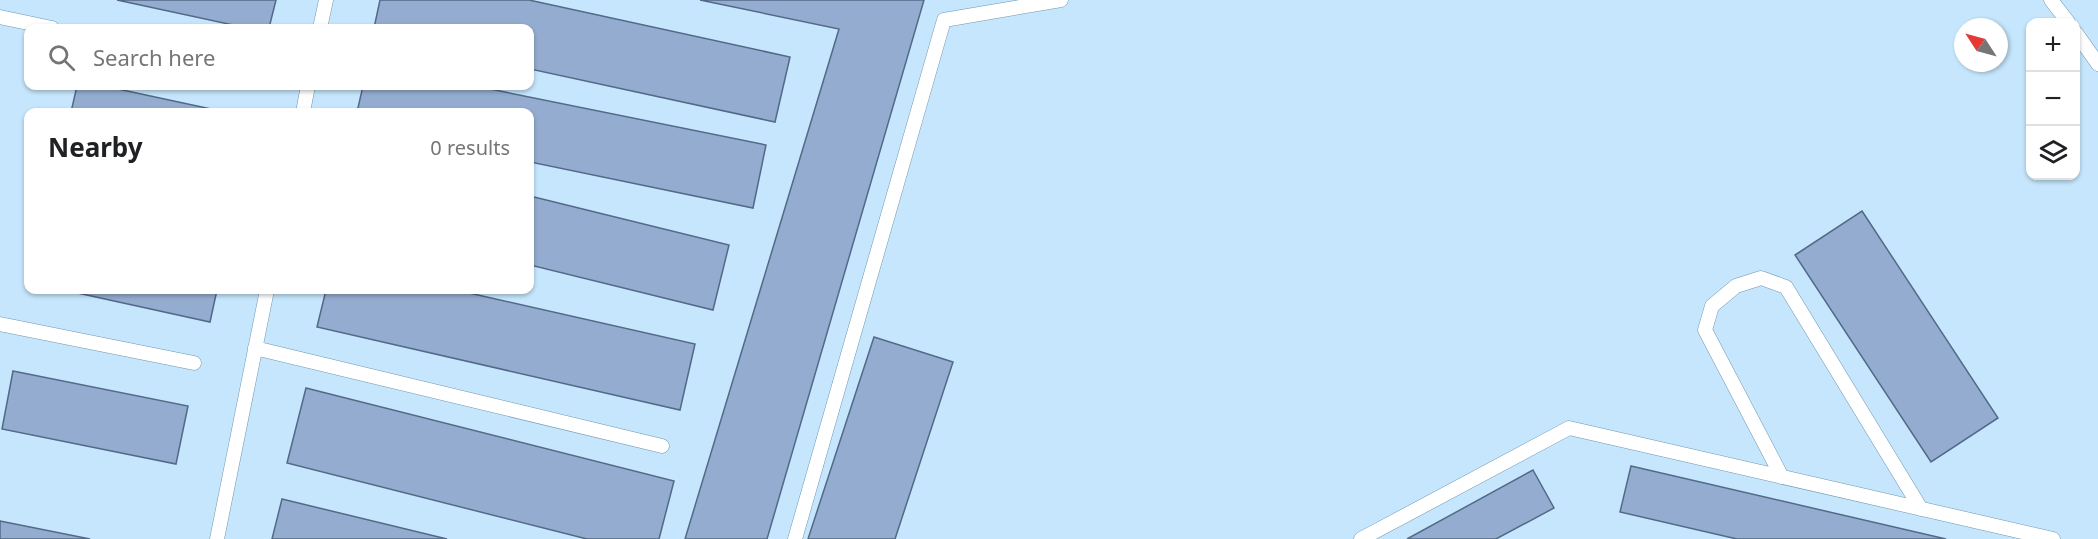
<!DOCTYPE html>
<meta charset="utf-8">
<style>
body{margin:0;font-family:"Noto Sans",sans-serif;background:#f6f6f6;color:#202124}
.controls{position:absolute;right:18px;top:18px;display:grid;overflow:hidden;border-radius:12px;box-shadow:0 2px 4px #0004}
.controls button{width:54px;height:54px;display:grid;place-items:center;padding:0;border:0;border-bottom:2px solid #e0e0e0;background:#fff;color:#202124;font:30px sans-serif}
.compass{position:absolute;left:1954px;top:18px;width:54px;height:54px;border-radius:50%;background:#fff;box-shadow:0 2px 4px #0004;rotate:306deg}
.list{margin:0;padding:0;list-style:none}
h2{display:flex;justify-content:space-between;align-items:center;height:78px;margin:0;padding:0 24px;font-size:26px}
h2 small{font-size:20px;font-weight:400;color:#757577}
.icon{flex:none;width:33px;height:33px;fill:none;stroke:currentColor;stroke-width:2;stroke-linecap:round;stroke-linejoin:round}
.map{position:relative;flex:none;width:2098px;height:539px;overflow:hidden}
.search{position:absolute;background:#fff;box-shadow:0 2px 4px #0004;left:24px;top:24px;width:510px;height:66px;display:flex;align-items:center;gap:15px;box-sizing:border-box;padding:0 21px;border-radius:12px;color:#757577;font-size:22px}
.panel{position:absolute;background:#fff;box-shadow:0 2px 4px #0004;left:24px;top:108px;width:510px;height:186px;border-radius:12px}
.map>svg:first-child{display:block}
.building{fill:#94accf;stroke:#536988;stroke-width:1.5}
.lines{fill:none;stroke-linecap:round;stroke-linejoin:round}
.service-casing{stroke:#7097b0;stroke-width:15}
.service{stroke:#fff;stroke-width:14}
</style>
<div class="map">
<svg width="2098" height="539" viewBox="0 0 2098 539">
<rect width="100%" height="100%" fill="#c5e6fc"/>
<path class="building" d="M 117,0 L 276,0 L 269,28 L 247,28 Z
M 380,0 L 529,0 L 790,57 L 775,122 L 530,69 L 530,28 L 374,28 Z
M 700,0 L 924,0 L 767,539 L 685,539 L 839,29 Z
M 77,86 L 104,86 L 225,112 L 71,112 Z
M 363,86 L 475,86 L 766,145 L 753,208 L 530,162 L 530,112 L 357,112 Z
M 530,196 L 729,245 L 713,310 L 530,265 Z
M 1862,211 L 1998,418 L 1931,462 L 1795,255 Z
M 64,290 L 217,290 L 210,322 Z
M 326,290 L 456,290 L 695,344 L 680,410 L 317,327 Z
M 874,337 L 953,362 L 895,539 L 808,539 Z
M 13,371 L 188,406 L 176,464 L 2,429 Z
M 306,388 L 674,481 L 659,539 L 587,539 L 287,463 Z
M 1631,466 L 1946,539 L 1737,539 L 1620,512 Z
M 1533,470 L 1554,508 L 1496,539 L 1407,539 Z
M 282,499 L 447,539 L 272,539 Z
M 0,521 L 90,539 L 0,539 Z"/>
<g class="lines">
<g class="service-casing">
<path id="service" d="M 2051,0 L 2068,22
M 0,17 L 52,28
M 320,28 L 326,0
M 2076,33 L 2098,64
M 303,112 L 308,86
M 0,324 L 194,363
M 255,348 L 662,446
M 1782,477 L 1705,330 L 1712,306 L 1736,286 L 1761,278 L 1786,287 L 1921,509
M 217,539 L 267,290
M 795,539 L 944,20 L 1061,0
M 1361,539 L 1569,428 L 2053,539"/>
</g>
<use href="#service" class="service"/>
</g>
</svg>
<div class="controls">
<button>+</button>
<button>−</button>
<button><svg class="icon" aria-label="layers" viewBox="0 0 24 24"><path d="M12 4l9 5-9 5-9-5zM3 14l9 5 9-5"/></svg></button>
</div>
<svg class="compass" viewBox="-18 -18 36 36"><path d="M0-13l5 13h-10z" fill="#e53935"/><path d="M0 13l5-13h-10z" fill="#757577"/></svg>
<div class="search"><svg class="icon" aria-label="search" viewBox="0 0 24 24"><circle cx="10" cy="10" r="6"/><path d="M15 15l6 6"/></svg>Search here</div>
<section class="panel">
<h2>Nearby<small>0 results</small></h2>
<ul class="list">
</ul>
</section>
</div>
